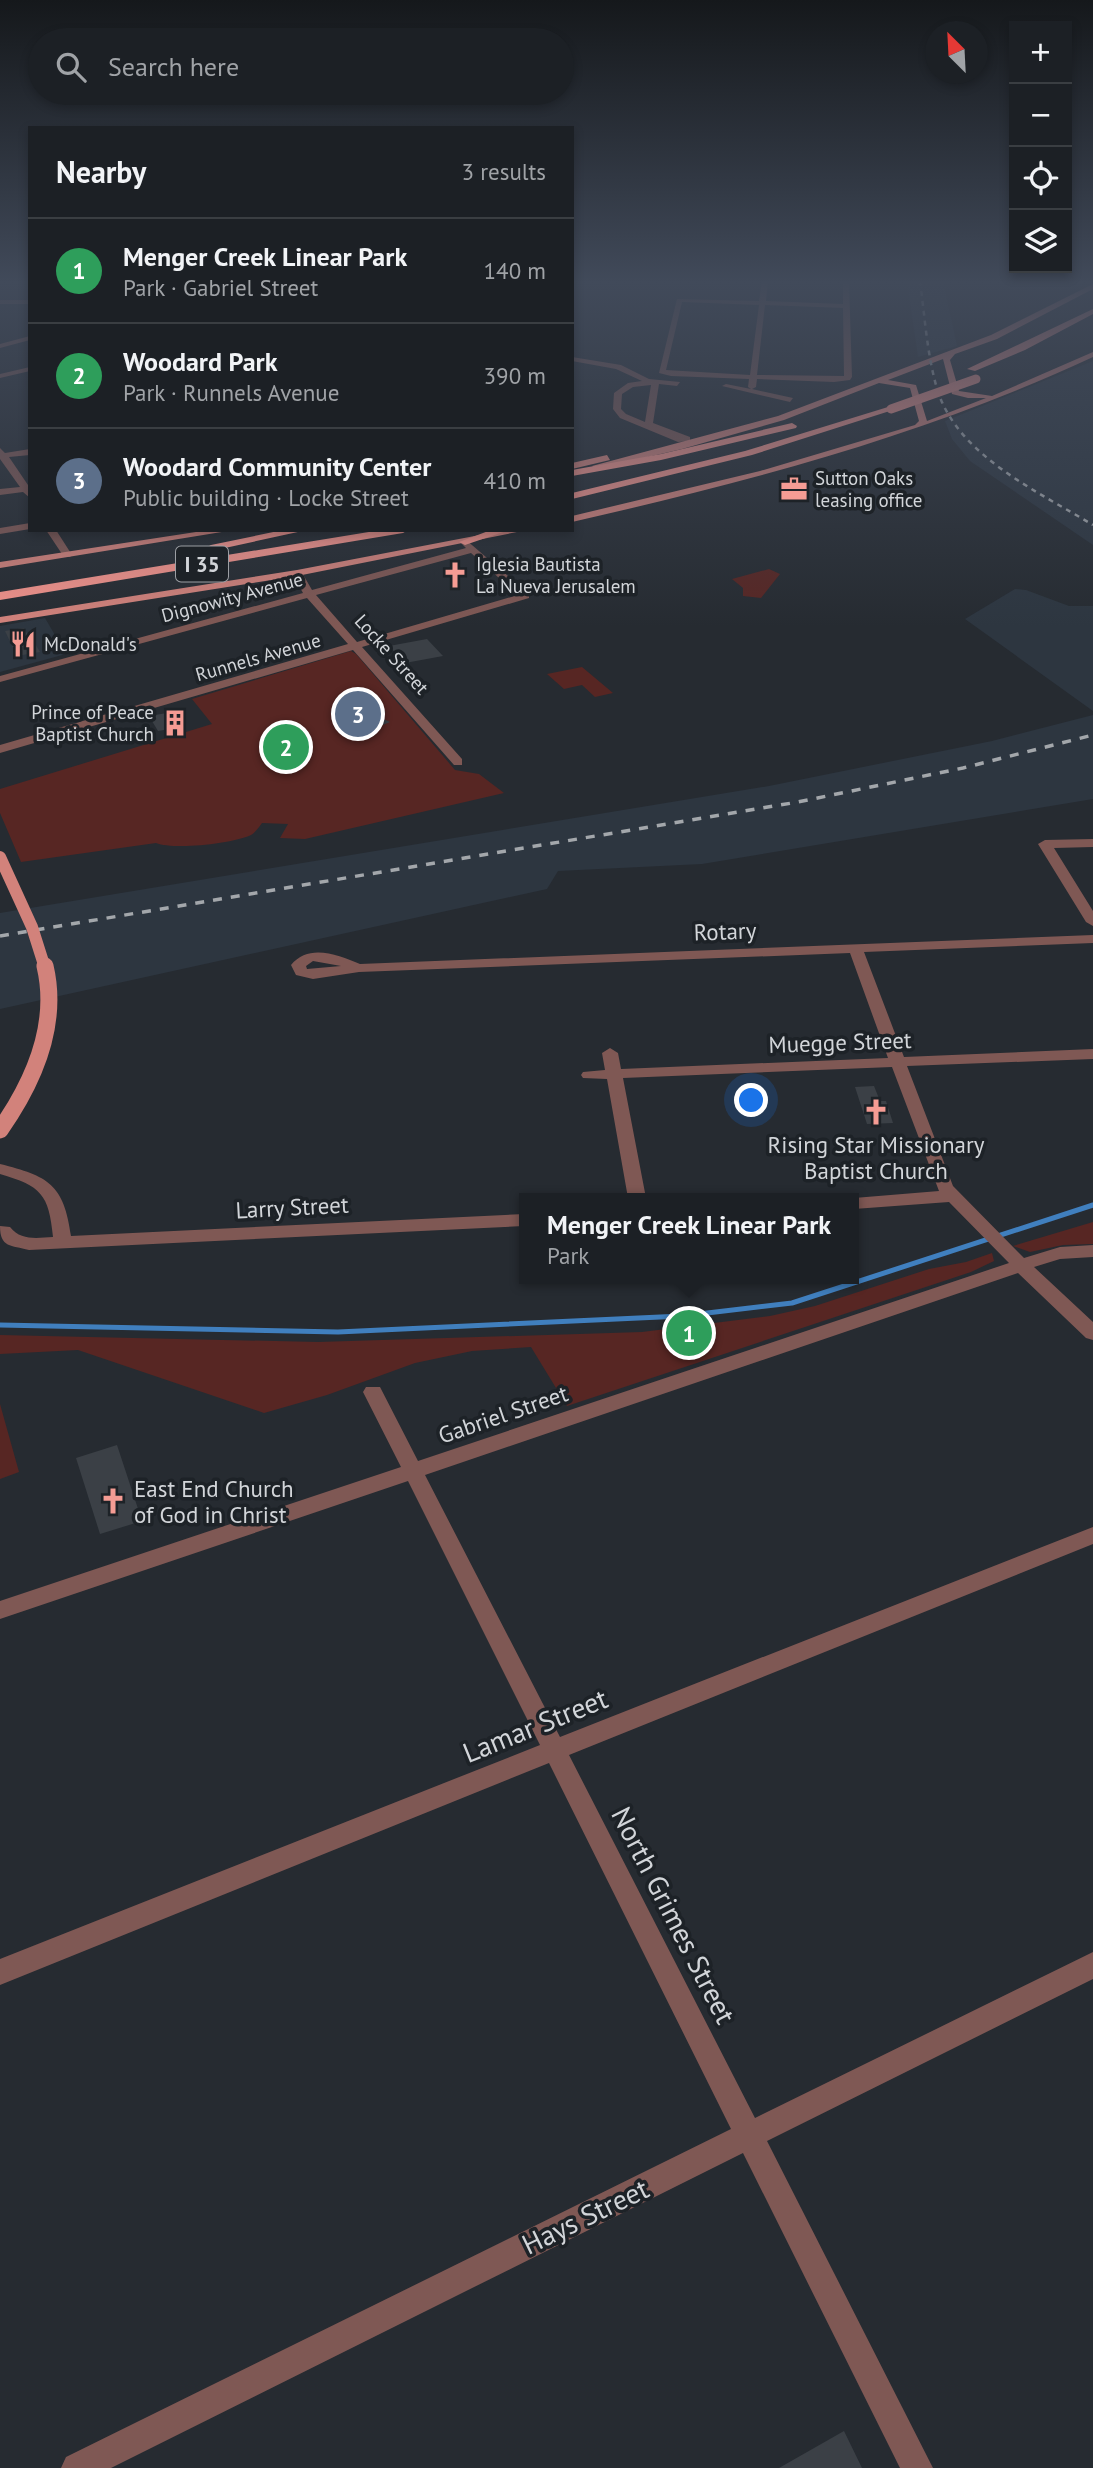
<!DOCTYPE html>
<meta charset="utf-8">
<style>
body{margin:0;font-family:"PT Sans",sans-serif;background:#292d32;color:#f1f3f6}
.controls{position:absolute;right:21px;top:21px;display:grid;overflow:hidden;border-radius:0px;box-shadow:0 4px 10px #0003}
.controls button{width:63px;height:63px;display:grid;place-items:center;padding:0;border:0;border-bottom:2px solid #3a3e42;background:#1c2025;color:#f1f3f6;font:35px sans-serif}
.compass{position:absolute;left:925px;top:21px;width:63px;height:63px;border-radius:50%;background:#1c2025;box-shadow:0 4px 10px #0003;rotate:336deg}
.you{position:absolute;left:752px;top:1101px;width:24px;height:24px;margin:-18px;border:5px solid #fff;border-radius:50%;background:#1a73e8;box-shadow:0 0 0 10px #1a73e833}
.badge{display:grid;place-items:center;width:46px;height:46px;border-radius:50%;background:#ea580c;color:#fff;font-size:23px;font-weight:700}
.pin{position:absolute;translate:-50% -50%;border:4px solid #fff;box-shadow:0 2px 7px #0006}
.popup{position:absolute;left:519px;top:1193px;width:340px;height:91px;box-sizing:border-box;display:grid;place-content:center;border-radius:0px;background:#1c2025;filter:drop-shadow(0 2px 5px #0005);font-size:23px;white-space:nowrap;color:#a0a3a7}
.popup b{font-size:26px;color:#f1f3f6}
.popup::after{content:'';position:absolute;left:50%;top:100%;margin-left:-14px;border:14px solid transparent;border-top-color:#1c2025}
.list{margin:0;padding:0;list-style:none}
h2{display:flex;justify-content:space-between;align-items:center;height:91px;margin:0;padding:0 28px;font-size:30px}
h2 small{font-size:23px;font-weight:400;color:#a0a3a7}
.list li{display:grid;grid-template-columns:46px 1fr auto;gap:21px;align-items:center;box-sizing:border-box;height:105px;padding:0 28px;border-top:2px solid #3a3e42}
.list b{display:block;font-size:26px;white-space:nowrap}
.list p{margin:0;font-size:23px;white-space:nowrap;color:#a0a3a7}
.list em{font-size:23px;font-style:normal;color:#a0a3a7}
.icon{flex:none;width:38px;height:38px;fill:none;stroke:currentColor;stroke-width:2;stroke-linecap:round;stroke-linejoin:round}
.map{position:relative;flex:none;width:1093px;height:2468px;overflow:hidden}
.search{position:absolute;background:#1c2025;box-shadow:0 4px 10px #0003;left:28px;top:28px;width:546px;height:77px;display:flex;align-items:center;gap:18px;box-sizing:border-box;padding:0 24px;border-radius:38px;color:#a0a3a7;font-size:26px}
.panel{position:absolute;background:#1c2025;box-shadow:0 4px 10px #0003;left:28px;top:126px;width:546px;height:406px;border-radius:0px}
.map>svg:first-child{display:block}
.built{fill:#2d3640}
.green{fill:#572623}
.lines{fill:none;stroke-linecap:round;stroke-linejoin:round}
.stream{stroke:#407fbe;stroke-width:5}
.building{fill:#3b4046}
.minor{fill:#7f5854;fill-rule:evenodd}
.major{fill:#d2827b;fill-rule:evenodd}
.highway{fill:#f3938b;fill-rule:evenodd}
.rail-far1{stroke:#a3a7ab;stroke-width:2.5;stroke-dasharray:5 5;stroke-linecap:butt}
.rail{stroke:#a3a7ab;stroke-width:3.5;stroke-dasharray:9 9;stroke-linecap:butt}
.major-bridge-far1{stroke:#d2827b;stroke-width:12}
.major-bridge{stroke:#d2827b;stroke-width:17}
.highway-bridge{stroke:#f3938b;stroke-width:9}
.labels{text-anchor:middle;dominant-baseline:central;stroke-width:7;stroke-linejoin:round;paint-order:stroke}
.far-poi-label{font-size:19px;fill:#d2d5d9;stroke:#1d2227;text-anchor:start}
.far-street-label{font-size:19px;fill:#d2d5d9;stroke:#1d2227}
.shield{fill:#1d2227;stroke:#9c9fa4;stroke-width:2}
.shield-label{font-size:21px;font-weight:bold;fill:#d2d5d9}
.street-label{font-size:23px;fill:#d2d5d9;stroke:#1d2227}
.poi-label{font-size:23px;fill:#d2d5d9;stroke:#1d2227}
.near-street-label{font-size:28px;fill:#d2d5d9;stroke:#1d2227}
</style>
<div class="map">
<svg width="1093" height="2468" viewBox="0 0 1093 2468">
<rect width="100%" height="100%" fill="#262b31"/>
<path class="built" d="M 907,281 L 943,281 L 957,346 L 918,357 Z
M 1093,361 L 1093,545 L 970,461 L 952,439 L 945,421 Z
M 1015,589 L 1026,590 L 1069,606 L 1093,606 L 1093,711 L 965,619 Z
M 45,618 L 66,654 L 0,672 L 0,626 Z
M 1093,715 L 1093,799 L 702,864 L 558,871 L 547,889 L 0,1009 L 0,913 L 769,786 L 992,741 Z"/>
<path class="green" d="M 769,569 L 780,574 L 761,598 L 743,596 L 743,588 L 732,579 Z
M 351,651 L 356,654 L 455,770 L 479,774 L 504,793 L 305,839 L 280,838 L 288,824 L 262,823 C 259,827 255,833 251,835 C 232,844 174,850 156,843 L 21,862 L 0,813 L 0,789 L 212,724 L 192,699 Z
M 582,667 L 613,693 L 595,697 L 582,685 L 564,689 L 547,674 Z
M 1093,1222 L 1093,1244 L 1063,1245 L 1030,1252 L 1013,1246 Z
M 992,1253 L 994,1261 L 971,1272 L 567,1406 L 531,1347 L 472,1351 L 415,1363 L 327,1395 L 264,1413 L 78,1350 L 0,1354 L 0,1335 L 318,1342 L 642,1332 L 770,1316 L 815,1306 L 929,1269 L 966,1262 Z
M 0,1404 L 19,1472 L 0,1479 Z"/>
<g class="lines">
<path class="stream" d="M 0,1325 L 338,1332 L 682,1316 L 792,1303 L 1093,1205"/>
</g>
<path class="building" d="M 24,628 L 28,635 L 30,635 L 40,652 L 17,656 L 5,631 Z
M 427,639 L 443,656 L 405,663 L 389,646 Z
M 352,696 L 371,696 L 369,704 L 386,712 L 377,716 L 390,722 L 366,732 L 334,716 L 337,715 L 330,712 L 350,704 Z
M 167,713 L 176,728 L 158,731 L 149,716 Z
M 874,1086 L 880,1101 L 886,1101 L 893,1123 L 867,1124 L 855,1087 Z
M 117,1445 L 142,1521 L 100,1534 L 76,1458 Z
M 844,2431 L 862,2468 L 779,2468 Z"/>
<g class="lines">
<path class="minor" d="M 762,281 L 768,281 L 766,301 L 843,304 L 843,281 L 849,281 L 852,377 L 850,380 L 834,382 L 757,379 L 756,387 L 752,389 L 793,398 L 790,402 L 722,386 L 726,384 L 751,389 L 748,387 L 749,379 L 671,376 L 659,373 L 677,299 L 759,301 ZM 682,302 L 759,305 L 750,375 L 666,370 ZM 765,305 L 843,308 L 844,376 L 757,375 Z
M 0,300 L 30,300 L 30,304 L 0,304 Z
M 30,336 L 30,340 L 0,348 L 0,344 Z
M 572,357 L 621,365 L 649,379 L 680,382 L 677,386 L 659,384 L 653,423 L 690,437 L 690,441 L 678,442 L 620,418 L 613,409 L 614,393 L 628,383 L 642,381 L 616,369 L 572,361 ZM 651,385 L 645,422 L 626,414 L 621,409 L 622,394 L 633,387 Z
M 30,367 L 30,371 L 0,378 L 0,374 Z
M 0,448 L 5,453 L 30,449 L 30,455 L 9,457 L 30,488 L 30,498 L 23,492 L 0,495 L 0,489 L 20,487 L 0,459 Z
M 30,523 L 30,529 L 0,534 L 0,528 Z
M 46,530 L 56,530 L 72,555 L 70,557 L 64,557 Z
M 465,539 L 529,594 L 529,598 L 362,647 L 462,759 L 462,765 L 454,765 L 353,650 L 0,753 L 0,745 L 348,644 L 307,598 L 0,682 L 0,676 L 303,593 L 292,573 L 293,571 L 301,571 L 312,590 L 466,548 L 460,542 ZM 471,553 L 518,595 L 357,642 L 316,595 Z
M 1093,839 L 1093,847 L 1054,848 L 1093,911 L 1093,926 L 1086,922 L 1038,844 L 1045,840 Z
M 1093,935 L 1093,943 L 864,952 L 904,1057 L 1093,1049 L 1093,1059 L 907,1066 L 953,1186 L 1024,1258 L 1060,1247 L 1093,1245 L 1093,1257 L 1060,1259 L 1034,1267 L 1093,1322 L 1093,1340 L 1086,1338 L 1018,1273 L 425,1475 L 560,1737 L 1093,1527 L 1093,1544 L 569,1755 L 755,2118 L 1093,1952 L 1093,1979 L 767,2141 L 933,2468 L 900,2468 L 743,2153 L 111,2468 L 61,2468 L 66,2457 L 731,2129 L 549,1763 L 0,1985 L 0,1959 L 540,1745 L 408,1481 L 0,1619 L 0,1601 L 401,1467 L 363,1392 L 366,1387 L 380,1387 L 418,1461 L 1009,1263 L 949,1202 L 854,1209 L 854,1198 L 939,1191 L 892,1067 L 623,1078 L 646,1198 L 628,1198 L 607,1079 L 583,1078 L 581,1075 L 583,1072 L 605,1070 L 602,1053 L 610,1048 L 618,1053 L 621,1069 L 888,1058 L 850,953 L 359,972 L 313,979 L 296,975 L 291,965 C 309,943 338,955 360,964 ZM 313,961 L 341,966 L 307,969 L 306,966 Z
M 0,1164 C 48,1176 64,1184 71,1236 L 524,1214 L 524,1226 L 29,1250 C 11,1245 0,1248 0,1226 L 10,1227 C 21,1241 37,1238 53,1237 C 49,1194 41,1186 0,1174 Z"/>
<path class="major" d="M 1093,284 L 1093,289 L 997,339 L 955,354 L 950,360 L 959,391 L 992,396 L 1093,352 L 1093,357 C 925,435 752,481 572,522 L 572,516 L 760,471 L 915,425 L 919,421 L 910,388 L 879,383 L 784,420 L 682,449 L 596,469 L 592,466 L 778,416 L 991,335 ZM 943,359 L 952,394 L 968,398 L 986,398 L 927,421 L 916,385 L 888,380 Z
M 607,455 L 610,460 L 572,469 L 572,463 Z
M 209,530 L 234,530 L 0,568 L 0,562 Z
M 506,530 L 527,530 L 297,576 L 0,623 L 0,617 L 297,570 Z"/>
<path class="highway" d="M 1093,309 L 1093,314 L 1025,350 L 975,371 L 967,369 Z
M 888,407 L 896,409 L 752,455 L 572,499 L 572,493 L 745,451 Z
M 792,423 L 797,426 L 796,428 L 661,460 L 572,476 L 572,470 L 661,454 Z
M 283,530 L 307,530 L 211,551 L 205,548 L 211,545 Z
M 381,530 L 408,530 L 403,533 L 0,600 L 0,592 Z
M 491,530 L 509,530 L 465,545 L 459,542 Z"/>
<path class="rail-far1" d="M 920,281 C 925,318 927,356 938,392 C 960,457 1039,492 1093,525"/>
<path class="rail" d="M 0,936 L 798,802 L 963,768 L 1093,735"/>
<path class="major-bridge-far1" d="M 0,857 L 32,927 L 45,968"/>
<path class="major-bridge" d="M 0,1130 C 33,1083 59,1025 45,966"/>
<path class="highway-bridge" d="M 891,409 L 976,379"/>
</g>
<linearGradient id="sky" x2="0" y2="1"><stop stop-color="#15181b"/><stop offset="0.45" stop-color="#414a5a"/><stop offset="1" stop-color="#414a5a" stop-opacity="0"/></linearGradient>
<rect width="1093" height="627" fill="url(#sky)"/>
<defs>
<g id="office-bare" transform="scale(2.1)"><path d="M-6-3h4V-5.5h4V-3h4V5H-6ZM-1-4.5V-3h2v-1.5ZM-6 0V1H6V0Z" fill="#f59c94" stroke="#1d2227" stroke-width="2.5" paint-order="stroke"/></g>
<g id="church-bare" transform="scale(2.1)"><path d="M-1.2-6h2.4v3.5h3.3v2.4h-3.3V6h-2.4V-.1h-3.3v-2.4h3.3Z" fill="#f59c94" stroke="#1d2227" stroke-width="2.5" paint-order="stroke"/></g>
<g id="restaurant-bare" transform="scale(2.1)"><path d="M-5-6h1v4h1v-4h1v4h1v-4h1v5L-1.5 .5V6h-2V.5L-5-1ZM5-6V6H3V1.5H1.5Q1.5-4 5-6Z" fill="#f59c94" stroke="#1d2227" stroke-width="2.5" paint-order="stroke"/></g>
<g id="building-bare" transform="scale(2.1)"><path d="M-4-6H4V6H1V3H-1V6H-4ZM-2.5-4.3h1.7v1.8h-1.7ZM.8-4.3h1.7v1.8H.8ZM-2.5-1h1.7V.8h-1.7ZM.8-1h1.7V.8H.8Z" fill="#f59c94" stroke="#1d2227" stroke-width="2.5" paint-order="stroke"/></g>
</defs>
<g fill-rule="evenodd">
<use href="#office-bare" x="794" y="489"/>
<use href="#church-bare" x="455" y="575"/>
<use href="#restaurant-bare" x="23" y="644"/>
<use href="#building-bare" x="175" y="723"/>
<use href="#church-bare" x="876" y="1112"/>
<use href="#church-bare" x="113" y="1501"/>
</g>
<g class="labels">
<g class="far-poi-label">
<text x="815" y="478">Sutton Oaks<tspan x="815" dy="22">leasing office</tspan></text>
<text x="476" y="564">Iglesia Bautista<tspan x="476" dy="22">La Nueva Jerusalem</tspan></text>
<text x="44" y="644">McDonald's</text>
<text x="154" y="712" text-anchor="end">Prince of Peace<tspan x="154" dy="22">Baptist Church</tspan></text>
</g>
<g class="far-street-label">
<text transform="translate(232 597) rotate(-15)">Dignowity Avenue</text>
<text transform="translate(392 654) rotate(48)">Locke Street</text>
<text transform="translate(258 657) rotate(-16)">Runnels Avenue</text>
</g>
<rect class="shield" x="176" y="546.5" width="52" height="35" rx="5"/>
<g class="shield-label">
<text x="202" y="564">I 35</text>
</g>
<g class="street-label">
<text transform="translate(725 931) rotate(-2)">Rotary</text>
<text transform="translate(840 1042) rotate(-2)">Muegge Street</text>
<text transform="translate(292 1207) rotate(-3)">Larry Street</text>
<text transform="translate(503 1414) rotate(-19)">Gabriel Street</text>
</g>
<g class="poi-label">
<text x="876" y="1144">Rising Star Missionary<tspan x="876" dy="26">Baptist Church</tspan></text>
<text x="134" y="1488" text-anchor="start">East End Church<tspan x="134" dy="26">of God in Christ</tspan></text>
</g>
<g class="near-street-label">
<text transform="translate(535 1725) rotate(-22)">Lamar Street</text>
<text transform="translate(674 1915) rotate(63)">North Grimes Street</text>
<text transform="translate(585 2216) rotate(-26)">Hays Street</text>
</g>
</g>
</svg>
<div class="controls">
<button>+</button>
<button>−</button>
<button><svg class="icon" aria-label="locate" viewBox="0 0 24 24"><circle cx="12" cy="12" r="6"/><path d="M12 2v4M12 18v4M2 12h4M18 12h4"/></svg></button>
<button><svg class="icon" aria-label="layers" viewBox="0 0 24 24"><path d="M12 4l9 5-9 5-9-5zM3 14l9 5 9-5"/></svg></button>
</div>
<svg class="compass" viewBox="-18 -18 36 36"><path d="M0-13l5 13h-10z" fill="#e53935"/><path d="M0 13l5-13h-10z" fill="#a0a3a7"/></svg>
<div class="you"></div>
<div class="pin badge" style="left:689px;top:1333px;background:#2e9e5b">1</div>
<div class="popup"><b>Menger Creek Linear Park</b>Park</div>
<div class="pin badge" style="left:286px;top:747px;background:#2e9e5b">2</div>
<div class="pin badge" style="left:358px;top:714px;background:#5c6f8a">3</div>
<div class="search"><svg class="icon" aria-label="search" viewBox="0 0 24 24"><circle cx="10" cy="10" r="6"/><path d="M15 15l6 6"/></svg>Search here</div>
<section class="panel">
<h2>Nearby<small>3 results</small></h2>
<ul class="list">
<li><span class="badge" style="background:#2e9e5b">1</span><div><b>Menger Creek Linear Park</b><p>Park · Gabriel Street</p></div><em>140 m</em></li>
<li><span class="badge" style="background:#2e9e5b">2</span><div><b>Woodard Park</b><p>Park · Runnels Avenue</p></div><em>390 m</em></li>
<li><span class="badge" style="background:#5c6f8a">3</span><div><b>Woodard Community Center</b><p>Public building · Locke Street</p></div><em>410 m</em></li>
</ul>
</section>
</div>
